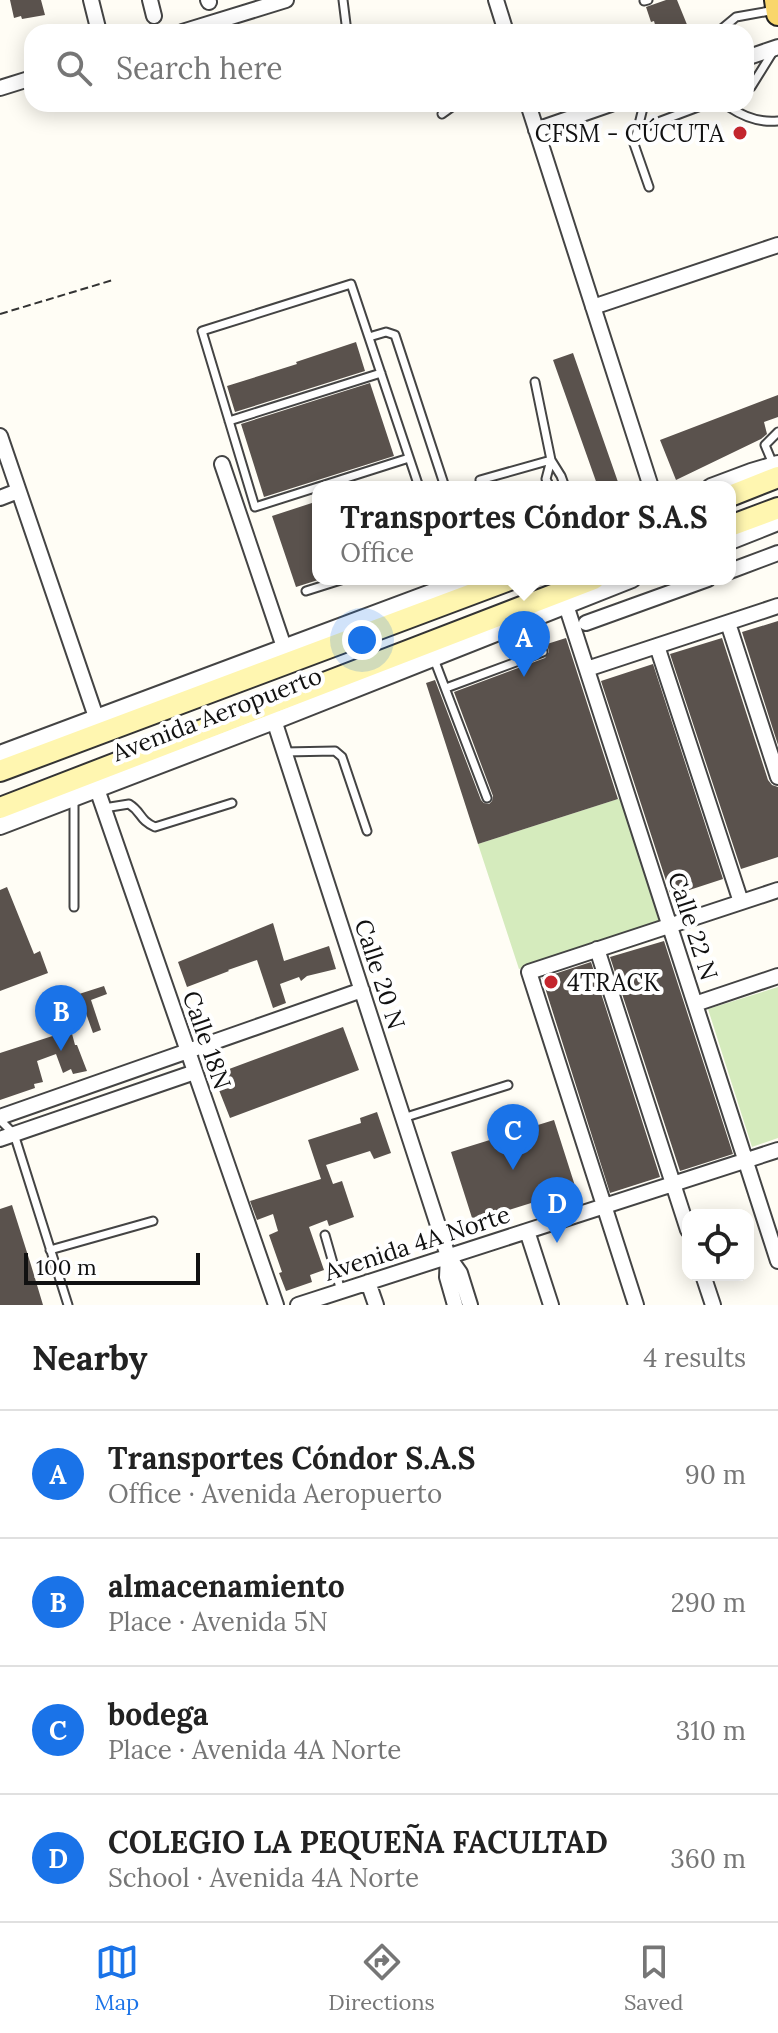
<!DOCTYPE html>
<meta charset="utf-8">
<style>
body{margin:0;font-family:Lora,serif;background:#f6f6f6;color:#222}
.controls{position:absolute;right:24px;bottom:24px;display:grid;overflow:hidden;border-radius:16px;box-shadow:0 4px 20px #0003}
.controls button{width:72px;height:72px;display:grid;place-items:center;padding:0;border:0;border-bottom:2px solid #e0e0e0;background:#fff;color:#222;font:40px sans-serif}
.scale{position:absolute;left:24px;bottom:20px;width:176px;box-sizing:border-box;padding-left:8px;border:4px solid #111;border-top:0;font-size:22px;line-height:28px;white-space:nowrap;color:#111;-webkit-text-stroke:6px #fff;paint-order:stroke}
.you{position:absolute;left:362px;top:640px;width:28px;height:28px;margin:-20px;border:6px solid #fff;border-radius:50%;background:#1a73e8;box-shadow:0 0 0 12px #1a73e833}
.badge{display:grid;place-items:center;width:52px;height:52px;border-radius:50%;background:#1a73e8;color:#fff;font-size:26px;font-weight:700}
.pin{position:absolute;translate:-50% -66px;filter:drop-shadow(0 2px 4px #0008)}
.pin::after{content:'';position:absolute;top:42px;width:28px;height:24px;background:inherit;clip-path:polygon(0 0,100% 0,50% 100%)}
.popup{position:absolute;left:312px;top:481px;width:424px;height:104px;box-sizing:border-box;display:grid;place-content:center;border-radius:16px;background:#fff;filter:drop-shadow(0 2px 6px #0005);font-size:26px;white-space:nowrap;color:#767676}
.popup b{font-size:30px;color:#222}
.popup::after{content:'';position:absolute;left:50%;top:100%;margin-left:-16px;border:16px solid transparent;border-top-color:#fff}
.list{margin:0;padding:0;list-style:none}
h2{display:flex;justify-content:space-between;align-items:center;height:104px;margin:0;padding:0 32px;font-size:34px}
h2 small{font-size:26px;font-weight:400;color:#767676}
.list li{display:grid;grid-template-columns:52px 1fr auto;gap:24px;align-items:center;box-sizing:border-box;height:128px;padding:0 32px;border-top:2px solid #e0e0e0}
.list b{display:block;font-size:30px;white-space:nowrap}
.list p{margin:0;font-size:26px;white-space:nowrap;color:#767676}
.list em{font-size:26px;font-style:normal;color:#767676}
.icon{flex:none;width:44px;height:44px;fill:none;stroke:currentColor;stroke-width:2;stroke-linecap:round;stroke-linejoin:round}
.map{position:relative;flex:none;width:778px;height:1305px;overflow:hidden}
.search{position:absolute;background:#fff;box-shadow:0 4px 20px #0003;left:24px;right:24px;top:24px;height:88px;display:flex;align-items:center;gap:20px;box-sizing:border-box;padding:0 28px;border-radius:24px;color:#767676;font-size:30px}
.sheet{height:616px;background:#fff}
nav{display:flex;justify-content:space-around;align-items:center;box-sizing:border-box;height:112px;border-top:2px solid #e0e0e0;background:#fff;font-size:22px;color:#767676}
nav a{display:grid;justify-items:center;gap:4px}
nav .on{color:#1a73e8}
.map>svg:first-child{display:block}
.park{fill:#d5ebbd}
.building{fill:#5a524d}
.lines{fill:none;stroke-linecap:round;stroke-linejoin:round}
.service-casing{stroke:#444;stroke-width:11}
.minor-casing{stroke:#444;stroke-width:18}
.tertiary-casing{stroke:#444;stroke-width:20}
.secondary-casing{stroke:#333;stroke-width:24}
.primary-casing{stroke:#222;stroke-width:26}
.path{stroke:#333;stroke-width:2;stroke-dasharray:8 4;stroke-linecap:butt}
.service{stroke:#fff;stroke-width:7}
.minor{stroke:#fff;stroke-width:14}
.tertiary{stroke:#fff;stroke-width:16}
.secondary{stroke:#fff6b0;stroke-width:20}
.primary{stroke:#f9d66b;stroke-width:22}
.poi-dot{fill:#c4262e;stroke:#fff;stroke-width:3}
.labels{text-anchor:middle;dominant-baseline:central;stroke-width:8;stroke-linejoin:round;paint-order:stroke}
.poi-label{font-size:24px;fill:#111;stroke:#fff;text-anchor:end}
.street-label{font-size:24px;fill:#111;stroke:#fff}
</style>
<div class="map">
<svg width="778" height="1305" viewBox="0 0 778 1305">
<rect width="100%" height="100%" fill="#fffdf5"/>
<path class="park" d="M 621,798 L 663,920 L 519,969 L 478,844 Z
M 778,987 L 778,1138 L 752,1147 L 708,1009 Z"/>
<path class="building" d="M 10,0 L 41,0 L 45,15 L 22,19 L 21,16 L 14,18 Z
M 666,0 L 677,0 L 690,32 L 657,32 L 654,21 L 651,22 L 646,7 Z
M 356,342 L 365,371 L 235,412 L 227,386 L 297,364 L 296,362 Z
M 573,353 L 618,482 L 605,487 L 598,487 L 553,360 Z
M 370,383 L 394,456 L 264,497 L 241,424 Z
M 778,395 L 778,417 L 764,422 L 767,434 L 761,439 L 676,480 L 660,440 Z
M 318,501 L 318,580 L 296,587 L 272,516 Z
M 778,621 L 778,745 L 742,632 Z
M 566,638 L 618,799 L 478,844 L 426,683 L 435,680 L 481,800 L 484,803 L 489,804 L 492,801 L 493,796 L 454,692 L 545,658 L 549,652 L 547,644 Z
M 722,638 L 768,780 L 772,785 L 778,787 L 778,857 L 741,869 L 670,654 Z
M 653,664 L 723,879 L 671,896 L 601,681 Z
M 7,887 L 34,954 L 40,951 L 48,973 L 0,991 L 0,890 Z
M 273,923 L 284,961 L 329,946 L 336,969 L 307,976 L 301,981 L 299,977 L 280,984 L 286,1003 L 273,1008 L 257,960 L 228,970 L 229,971 L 187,987 L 178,962 Z
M 664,941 L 733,1154 L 680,1171 L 610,957 Z
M 591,962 L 660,1177 L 610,1193 L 542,978 Z
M 104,986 L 107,994 L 91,1000 L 101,1030 L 93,1033 L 79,994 Z
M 343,1027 L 359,1070 L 230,1118 L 213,1075 Z
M 71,1030 L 75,1045 L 77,1045 L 87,1071 L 73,1074 L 71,1069 L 63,1073 L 56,1054 L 37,1061 L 43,1082 L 34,1084 L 35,1088 L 0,1100 L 0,1053 Z
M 377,1112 L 391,1153 L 374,1159 L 370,1151 L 326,1165 L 333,1184 L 342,1181 L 354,1217 L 329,1226 L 327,1220 L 309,1227 L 324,1270 L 310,1275 L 312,1282 L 286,1291 L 279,1273 L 282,1272 L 269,1235 L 278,1231 L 273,1214 L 257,1220 L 250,1201 L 321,1179 L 308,1140 L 361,1123 L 360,1118 Z
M 554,1120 L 576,1189 L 473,1221 L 451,1152 Z
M 12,1205 L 31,1265 L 43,1305 L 0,1305 L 0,1209 Z"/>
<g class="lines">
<g class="service-casing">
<path id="service" d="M 343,0 L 347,32
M 644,1 L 648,0
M 718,32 L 736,17 L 775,10
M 746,90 L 751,87 L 774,50
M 644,104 L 634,144 L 649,187
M 729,107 C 744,117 759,123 778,121
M 442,114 L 456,104
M 637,130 L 706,104
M 369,337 L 386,332 L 395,335 L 445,487
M 535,382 L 551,460 L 546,479 L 550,487
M 229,421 L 381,373
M 409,458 L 255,507 L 202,331 L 351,284 L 419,487
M 773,464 L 765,445 L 778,432
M 480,480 L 551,460 L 561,476 L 565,487
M 306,591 L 344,579
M 434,659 L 487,798
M 446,688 L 543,652 L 531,620
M 284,752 L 335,751 L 342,757 L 367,831
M 104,808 L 129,804 C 142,812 139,820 155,827 L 232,803
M 74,907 L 74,798
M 403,1118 L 508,1085
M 0,1120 L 14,1134 L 68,1305
M 325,1235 L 341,1291
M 50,1250 L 153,1221"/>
</g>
<g class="minor-casing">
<path id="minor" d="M 91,0 L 99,32
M 150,0 L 154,16
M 208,0 L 209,2
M 496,0 L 506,32
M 182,32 L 286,0
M 746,58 L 778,47
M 0,88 L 32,78
M 528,104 L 651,487
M 536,130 L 611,104
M 593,307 L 778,245
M 0,436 L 96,717
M 222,464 L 284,647
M 0,498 L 18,491
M 730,571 L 778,553
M 566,605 L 778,1261
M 586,623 L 708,579
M 728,623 L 778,777
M 657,646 L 741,902
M 587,669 L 778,606
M 272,714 L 448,1256 L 460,1273 L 470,1305
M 97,789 L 276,1305
M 597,949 L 688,1230
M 695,1004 L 778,976
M 0,1117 L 362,990
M 0,1139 L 195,1072
M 527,1231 L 551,1305
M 448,1256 L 447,1277 L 455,1305
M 703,1275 L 713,1305
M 368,1282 L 376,1305
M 298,1305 L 778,1150
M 636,1305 L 529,972 L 778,890"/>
</g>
<g class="tertiary-casing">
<path id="tertiary" d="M 711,487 L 751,472 L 778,464
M 730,541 L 778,522
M 0,754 L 468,579
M 0,826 L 274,721 L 632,579"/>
</g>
<g class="secondary-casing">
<path id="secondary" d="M 730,496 L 778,477
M 730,526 L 778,508
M 0,771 L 512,579
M 0,808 L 594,579"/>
</g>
<g class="primary-casing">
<path id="primary" d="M 776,0 L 778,14"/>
</g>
<path class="path" d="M 0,314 L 113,280"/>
<use href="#service" class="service"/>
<use href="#minor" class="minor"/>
<use href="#tertiary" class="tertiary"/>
<use href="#secondary" class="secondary"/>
<use href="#primary" class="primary"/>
</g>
<g class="poi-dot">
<circle cx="740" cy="133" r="8"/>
<circle cx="551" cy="982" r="8"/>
</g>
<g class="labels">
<g class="poi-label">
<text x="724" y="133">CFSM - CÚCUTA</text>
<text x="567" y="982" text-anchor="start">4TRACK</text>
</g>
<g class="street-label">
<text transform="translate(217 714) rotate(-21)">Avenida Aeropuerto</text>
<text transform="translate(693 926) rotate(72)">Calle 22 N</text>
<text transform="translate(380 974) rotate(72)">Calle 20 N</text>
<text transform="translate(207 1040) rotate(71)">Calle 18N</text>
<text transform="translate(417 1243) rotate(-18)">Avenida 4A Norte</text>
</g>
</g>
</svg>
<div class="controls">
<button><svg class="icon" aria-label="locate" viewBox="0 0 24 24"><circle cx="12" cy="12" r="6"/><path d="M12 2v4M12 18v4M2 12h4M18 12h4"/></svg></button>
</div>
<div class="scale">100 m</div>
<div class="you"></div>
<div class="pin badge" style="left:524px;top:677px">A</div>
<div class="popup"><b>Transportes Cóndor S.A.S</b>Office</div>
<div class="pin badge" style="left:61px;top:1051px">B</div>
<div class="pin badge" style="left:513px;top:1170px">C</div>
<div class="pin badge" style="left:557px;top:1243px">D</div>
<div class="search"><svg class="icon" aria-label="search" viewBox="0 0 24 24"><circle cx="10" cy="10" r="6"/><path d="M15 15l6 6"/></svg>Search here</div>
</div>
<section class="sheet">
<h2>Nearby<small>4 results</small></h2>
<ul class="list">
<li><span class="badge">A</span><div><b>Transportes Cóndor S.A.S</b><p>Office · Avenida Aeropuerto</p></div><em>90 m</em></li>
<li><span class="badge">B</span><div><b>almacenamiento</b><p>Place · Avenida 5N</p></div><em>290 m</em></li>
<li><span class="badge">C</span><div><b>bodega</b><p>Place · Avenida 4A Norte</p></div><em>310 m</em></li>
<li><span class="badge">D</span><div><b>COLEGIO LA PEQUEÑA FACULTAD</b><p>School · Avenida 4A Norte</p></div><em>360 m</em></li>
</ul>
</section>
<nav>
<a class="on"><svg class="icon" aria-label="map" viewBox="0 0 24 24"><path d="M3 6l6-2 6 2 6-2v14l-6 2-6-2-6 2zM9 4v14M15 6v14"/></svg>Map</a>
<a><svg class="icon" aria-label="directions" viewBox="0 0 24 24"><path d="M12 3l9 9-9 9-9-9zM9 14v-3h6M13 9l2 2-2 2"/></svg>Directions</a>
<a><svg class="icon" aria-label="saved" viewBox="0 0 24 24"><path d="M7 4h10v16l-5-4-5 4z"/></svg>Saved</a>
</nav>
